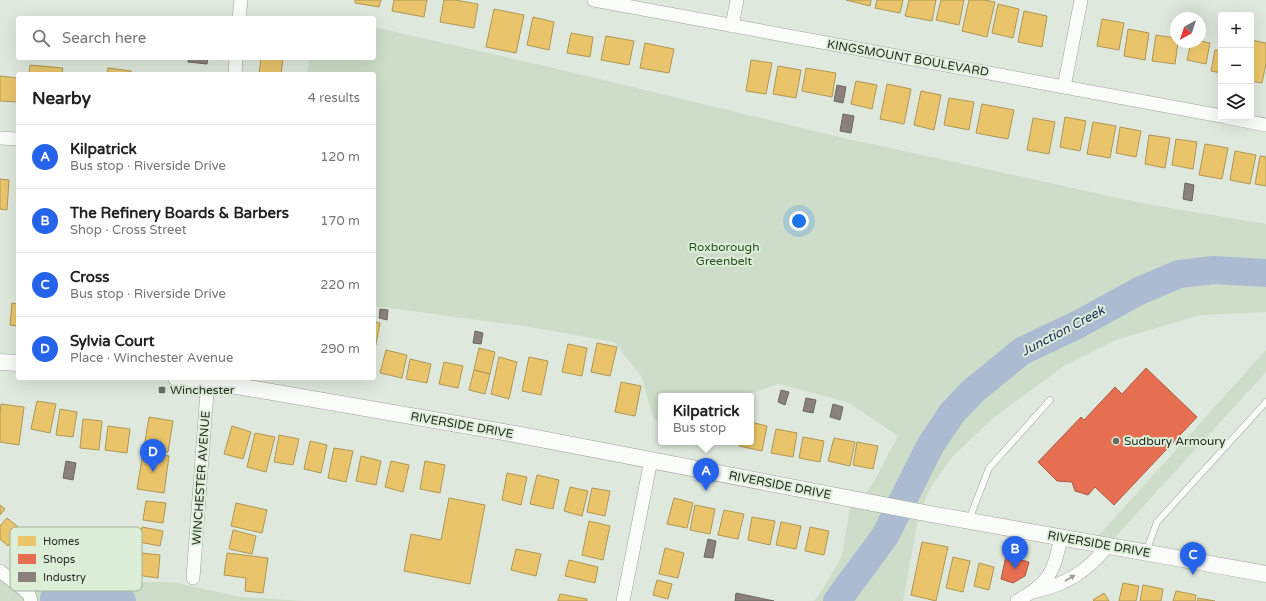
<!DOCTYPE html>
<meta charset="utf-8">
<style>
body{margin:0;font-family:"Varela Round",sans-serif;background:#f2f2f2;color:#222}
.controls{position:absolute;right:12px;top:12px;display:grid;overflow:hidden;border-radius:4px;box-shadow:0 4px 16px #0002}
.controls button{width:36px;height:36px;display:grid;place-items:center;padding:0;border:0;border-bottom:1px solid #e0e0e0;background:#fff;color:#222;font:20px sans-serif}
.compass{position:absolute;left:1170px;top:12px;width:36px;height:36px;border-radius:50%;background:#fff;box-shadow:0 4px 16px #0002;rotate:219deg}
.you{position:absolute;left:799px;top:221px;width:14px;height:14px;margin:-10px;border:3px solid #fff;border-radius:50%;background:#1a73e8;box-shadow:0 0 0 6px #1a73e833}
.badge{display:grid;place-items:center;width:26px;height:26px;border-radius:50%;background:#2563eb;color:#fff;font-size:13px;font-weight:700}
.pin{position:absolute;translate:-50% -33px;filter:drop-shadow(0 1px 2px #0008)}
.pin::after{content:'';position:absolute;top:21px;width:14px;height:12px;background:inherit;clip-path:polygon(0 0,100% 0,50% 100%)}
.popup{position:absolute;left:658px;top:393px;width:96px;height:52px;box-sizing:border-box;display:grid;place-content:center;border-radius:4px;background:#fff;filter:drop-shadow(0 1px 3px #0005);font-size:13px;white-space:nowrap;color:#767676}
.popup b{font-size:15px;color:#222}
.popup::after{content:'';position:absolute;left:50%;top:100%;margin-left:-8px;border:8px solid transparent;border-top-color:#fff}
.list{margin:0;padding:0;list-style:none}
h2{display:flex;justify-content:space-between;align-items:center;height:52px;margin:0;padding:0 16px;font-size:17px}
h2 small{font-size:13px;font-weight:400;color:#767676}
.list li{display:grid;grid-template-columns:26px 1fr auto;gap:12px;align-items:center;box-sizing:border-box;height:64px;padding:0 16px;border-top:1px solid #e0e0e0}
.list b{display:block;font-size:15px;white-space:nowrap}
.list p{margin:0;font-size:13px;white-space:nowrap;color:#767676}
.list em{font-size:13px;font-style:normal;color:#767676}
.icon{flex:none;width:22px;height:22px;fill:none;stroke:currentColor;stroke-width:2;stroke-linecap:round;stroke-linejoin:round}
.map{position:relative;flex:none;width:1266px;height:601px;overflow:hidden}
.search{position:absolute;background:#fff;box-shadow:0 4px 16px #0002;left:16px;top:16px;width:360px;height:44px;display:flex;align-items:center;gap:10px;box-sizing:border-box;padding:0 14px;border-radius:4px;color:#767676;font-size:15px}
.panel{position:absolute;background:#fff;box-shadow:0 4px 16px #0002;left:16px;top:72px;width:360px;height:308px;border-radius:4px}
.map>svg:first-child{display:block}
.green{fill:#cdddc9}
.homes{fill:#e9c46a;stroke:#af9755}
.shops{fill:#e76f51;stroke:#ad5b44}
.industry{fill:#8a817c;stroke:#6c6862}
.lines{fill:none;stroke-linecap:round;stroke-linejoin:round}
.river{stroke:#adbbd2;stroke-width:28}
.service-casing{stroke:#9ba299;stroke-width:7}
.minor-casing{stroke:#9ba299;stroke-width:14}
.tertiary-casing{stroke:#9ba299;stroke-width:17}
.service{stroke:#fafcfa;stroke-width:6}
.minor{stroke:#fafcfa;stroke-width:13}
.tertiary{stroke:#fafcfa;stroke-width:16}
.oneway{fill:#9b9f9a}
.poi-dot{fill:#676e65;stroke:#dcedd8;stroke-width:1.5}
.labels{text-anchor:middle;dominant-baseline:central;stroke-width:4;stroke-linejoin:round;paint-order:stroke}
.street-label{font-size:12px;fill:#272d25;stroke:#dcedd8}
.park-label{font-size:12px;fill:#285020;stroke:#dcedd8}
.poi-label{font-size:12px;fill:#272d25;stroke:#dcedd8;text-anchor:start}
.water-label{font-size:13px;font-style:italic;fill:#1c2d5d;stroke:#dcedd8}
.key{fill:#dcedd8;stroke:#a6b3a2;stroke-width:1}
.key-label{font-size:11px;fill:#272d25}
</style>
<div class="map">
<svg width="1266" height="601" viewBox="0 0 1266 601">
<rect width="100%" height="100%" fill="#dfe8dd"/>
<path class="green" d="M 374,27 L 562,70 L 844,138 L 1146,204 L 1266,224 L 1266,312 L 1200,315 L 1116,340 L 1064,366 L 993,418 L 952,457 L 930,488 L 919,514 L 903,601 L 814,601 L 823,589 L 842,556 L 851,501 L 860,503 L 876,478 L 898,436 L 848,402 L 778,384 L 744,396 L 661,396 L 661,420 L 654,420 L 649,404 L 642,377 L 614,342 L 524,326 L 374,306 L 374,74 L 307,74 L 309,58 L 374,58 Z
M 1266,350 L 1266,372 L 1106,547 L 1091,544 Z
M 0,570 L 28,592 L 48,588 L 112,582 L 172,582 L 241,597 L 303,601 L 0,601 Z"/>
<path class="homes" d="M 355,0 L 381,0 L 379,7 L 355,3 Z
M 394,0 L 427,0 L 424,17 L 392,11 Z
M 444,0 L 455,0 L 478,4 L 474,28 L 440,22 Z
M 846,0 L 871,0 L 870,6 Z
M 877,0 L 903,0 L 900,13 L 875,8 Z
M 909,0 L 936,0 L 932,21 L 905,16 Z
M 941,0 L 964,0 L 959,25 L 936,20 Z
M 969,0 L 984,0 L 995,2 L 987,37 L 962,31 Z
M 998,4 L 1019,9 L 1013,38 L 992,33 Z
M 494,9 L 524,15 L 516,53 L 486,47 Z
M 1024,11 L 1047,16 L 1042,47 L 1018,42 Z
M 533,17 L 554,22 L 549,50 L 527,45 Z
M 1102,19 L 1124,23 L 1119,50 L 1097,46 Z
M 1128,29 L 1149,33 L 1145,60 L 1124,56 Z
M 571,33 L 593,37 L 590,57 L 567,53 Z
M 1156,35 L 1176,38 L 1176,42 L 1178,42 L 1175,64 L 1152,61 Z
M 606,36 L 634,41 L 629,65 L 601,60 Z
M 1251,40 L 1266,43 L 1266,64 L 1262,83 L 1251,81 Z
M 1200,41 L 1210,43 L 1206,64 L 1187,60 L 1191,42 Z
M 645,43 L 674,49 L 669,73 L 640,68 Z
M 1215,50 L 1221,51 L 1221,73 L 1211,71 Z
M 261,58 L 283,58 L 281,74 L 259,74 Z
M 751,60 L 772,63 L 766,94 L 746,91 Z
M 30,65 L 63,68 L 62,74 L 29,74 Z
M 778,66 L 801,70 L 796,98 L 773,94 Z
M 108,68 L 131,71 L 131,74 L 107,74 Z
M 806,68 L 836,73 L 832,97 L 802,91 Z
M 0,76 L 18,78 L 18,102 L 0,101 Z
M 856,81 L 877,85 L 872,109 L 851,104 Z
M 887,84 L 911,89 L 904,124 L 880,119 Z
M 921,91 L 941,95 L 934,130 L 914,125 Z
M 949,98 L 974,102 L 969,130 L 944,125 Z
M 982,104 L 1014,110 L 1008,139 L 976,133 Z
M 1065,117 L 1086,121 L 1080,151 L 1060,147 Z
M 1033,118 L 1055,122 L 1049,154 L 1027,150 Z
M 1093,122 L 1116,126 L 1110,158 L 1087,154 Z
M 1120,127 L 1141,131 L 1136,157 L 1116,153 Z
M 1149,135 L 1170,138 L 1165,168 L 1145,164 Z
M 1176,139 L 1197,142 L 1193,169 L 1172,165 Z
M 1205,144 L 1228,148 L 1222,179 L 1199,175 Z
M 1235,151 L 1256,155 L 1250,184 L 1230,180 Z
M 1260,156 L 1266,157 L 1266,186 L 1255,184 Z
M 0,179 L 9,180 L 7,210 L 0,209 Z
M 12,303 L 18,304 L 18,326 L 10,325 Z
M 374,322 L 380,323 L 375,349 L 374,349 Z
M 597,343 L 617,347 L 610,376 L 591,372 Z
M 568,344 L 587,348 L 582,376 L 562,372 Z
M 479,348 L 495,352 L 490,374 L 474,370 Z
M 386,350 L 407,355 L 402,378 L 380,373 Z
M 499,357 L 517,362 L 509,399 L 491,394 Z
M 529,357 L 548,361 L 541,395 L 522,391 Z
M 410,359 L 431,364 L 427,383 L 406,379 Z
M 444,362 L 463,366 L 458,388 L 439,384 Z
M 474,370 L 490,374 L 485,394 L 469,390 Z
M 621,382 L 641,386 L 635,416 L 615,412 Z
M 37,401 L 56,404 L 50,433 L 31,429 Z
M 1,404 L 24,407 L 19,445 L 0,442 L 0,415 Z
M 60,409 L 77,412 L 73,437 L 56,435 Z
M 149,417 L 173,421 L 168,452 L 144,448 Z
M 83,419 L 102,421 L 99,450 L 80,448 Z
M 751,422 L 767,426 L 762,451 L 739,446 L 740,442 L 751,442 Z
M 108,426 L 130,429 L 127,453 L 105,450 Z
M 232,426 L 251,432 L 243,459 L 224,454 Z
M 776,429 L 797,433 L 793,457 L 771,453 Z
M 255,433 L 275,437 L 266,472 L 247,467 Z
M 279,435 L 299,439 L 293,465 L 274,462 Z
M 803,437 L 824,441 L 820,462 L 799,458 Z
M 834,438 L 855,442 L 850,466 L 828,461 Z
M 310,441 L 327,445 L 321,473 L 304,469 Z
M 857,442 L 878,446 L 873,469 L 853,465 Z
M 334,448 L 353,451 L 346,482 L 328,478 Z
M 143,452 L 169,456 L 164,493 L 137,489 Z
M 361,456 L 381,461 L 376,485 L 356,481 Z
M 391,461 L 409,465 L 403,492 L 385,487 Z
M 425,461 L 445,465 L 440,493 L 420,489 Z
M 507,473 L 527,477 L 521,505 L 502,500 Z
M 537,475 L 559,480 L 553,509 L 530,504 Z
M 570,487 L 588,491 L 582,516 L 564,511 Z
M 592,488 L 610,491 L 605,516 L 587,512 Z
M 449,498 L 485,505 L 470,584 L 404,571 L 411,534 L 441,540 Z
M 674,498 L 693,503 L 687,528 L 667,524 Z
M 146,501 L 166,503 L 163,523 L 143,520 Z
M 236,503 L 267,510 L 262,533 L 231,526 Z
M 0,505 L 5,509 L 0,515 Z
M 695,505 L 715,509 L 710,534 L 690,530 Z
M 724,510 L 744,514 L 738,539 L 718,535 Z
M 752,517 L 775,521 L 770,545 L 748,540 Z
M 7,518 L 22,530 L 8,546 L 0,539 L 0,526 Z
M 589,521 L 610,526 L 603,560 L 582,555 Z
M 781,522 L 801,526 L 796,549 L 776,545 Z
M 142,527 L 163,531 L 160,546 L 139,542 Z
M 810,527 L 829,531 L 824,555 L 805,551 Z
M 233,530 L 256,536 L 252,554 L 229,549 Z
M 32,534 L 47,546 L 33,564 L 17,552 Z
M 922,542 L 948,547 L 936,601 L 911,595 Z
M 665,548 L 684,553 L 678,578 L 659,574 Z
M 516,549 L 541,554 L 536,576 L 511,570 Z
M 132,552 L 160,555 L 158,578 L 129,574 Z
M 227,553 L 268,558 L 263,593 L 245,591 L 246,578 L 224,575 Z
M 953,557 L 970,561 L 963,592 L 946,588 Z
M 569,560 L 598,567 L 595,583 L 565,576 Z
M 979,563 L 994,567 L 989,590 L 974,586 Z
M 657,580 L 672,584 L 668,599 L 653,595 Z
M 1123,583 L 1139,586 L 1136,601 L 1119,601 Z
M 1143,585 L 1163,589 L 1161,601 L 1140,601 Z
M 1176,591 L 1196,595 L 1195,601 L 1173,601 Z
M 1104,593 L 1109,601 L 1094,601 L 1093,600 Z
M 560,594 L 587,599 L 587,601 L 558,601 Z
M 1198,598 L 1215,601 L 1197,601 Z"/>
<path class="shops" d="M 1146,368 L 1197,417 L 1114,505 L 1095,487 L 1088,495 L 1075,491 L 1072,482 L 1057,481 L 1038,462 L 1081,417 L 1084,420 L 1115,387 L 1122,394 Z
M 1006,556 L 1029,562 L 1025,576 L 1013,583 L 1001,579 Z"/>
<path class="industry" d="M 188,58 L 208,58 L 207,64 L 188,62 Z
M 837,85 L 846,87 L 843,103 L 834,101 Z
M 843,114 L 854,116 L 851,133 L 840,131 Z
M 1185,183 L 1194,185 L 1192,201 L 1183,199 Z
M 380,309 L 388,310 L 387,320 L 379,318 Z
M 475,331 L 483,333 L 481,344 L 473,343 Z
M 781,390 L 789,392 L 785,405 L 778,402 Z
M 806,398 L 816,400 L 813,413 L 803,411 Z
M 833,404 L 843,407 L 840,420 L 830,417 Z
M 66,461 L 76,463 L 73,480 L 63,478 Z
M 708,539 L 716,541 L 713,558 L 704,557 Z
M 67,552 L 85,553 L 84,569 L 66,568 Z
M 105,565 L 125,568 L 123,581 L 103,577 Z
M 736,593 L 774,601 L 735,601 Z"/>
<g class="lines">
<path class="river" d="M 54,599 L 122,601
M 837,601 L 885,536 L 930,446 L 952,413 L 973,391 L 1022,351 L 1077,325 L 1139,291 L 1179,274 L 1214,270 L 1266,273"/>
<g class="service-casing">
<path id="service" d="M 969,520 L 989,468 L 1050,400
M 1146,552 L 1157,522 L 1266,402"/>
</g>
<g class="minor-casing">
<path id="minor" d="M 594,0 L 1221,116
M 239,18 L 241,0
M 732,26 L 737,0
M 235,74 L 236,58
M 1064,87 L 1081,0
M 1225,117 L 1266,125
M 0,138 L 18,139
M 0,571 L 29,594 L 31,601
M 193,578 L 208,378
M 1033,592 C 1068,584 1086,572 1109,545
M 623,601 L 651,460
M 1017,601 C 1049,583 1054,573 1061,537"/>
</g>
<g class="tertiary-casing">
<path id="tertiary" d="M 0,362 L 18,363
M 176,378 L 208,381 L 515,434 L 925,513 L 1266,574"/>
</g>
<use href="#service" class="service"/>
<use href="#minor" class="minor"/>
<use href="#tertiary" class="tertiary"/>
</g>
<defs><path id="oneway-solid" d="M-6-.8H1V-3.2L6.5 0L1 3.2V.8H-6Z"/></defs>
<use class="oneway" href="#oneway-solid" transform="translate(1070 578) rotate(-30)"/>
<g class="poi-dot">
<rect x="158" y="386" width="8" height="8" rx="2"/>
<circle cx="1116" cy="441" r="4"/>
</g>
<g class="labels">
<g class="street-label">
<text transform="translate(908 58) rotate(10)">KINGSMOUNT BOULEVARD</text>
<text transform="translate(462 425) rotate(10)">RIVERSIDE DRIVE</text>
<text transform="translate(201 478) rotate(-86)">WINCHESTER AVENUE</text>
<text transform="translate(780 485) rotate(11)">RIVERSIDE DRIVE</text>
<text transform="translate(1099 544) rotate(10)">RIVERSIDE DRIVE</text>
</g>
<g class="park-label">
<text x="724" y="247">Roxborough<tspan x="724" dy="14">Greenbelt</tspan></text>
</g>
<g class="poi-label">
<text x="170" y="390">Winchester</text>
<text x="1124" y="441">Sudbury Armoury</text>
</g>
<g class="water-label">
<text transform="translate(1063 331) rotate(-28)">Junction Creek</text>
</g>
</g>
<rect x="10" y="527" width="132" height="64" rx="6" class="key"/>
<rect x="18" y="536" width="18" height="10" fill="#e9c46a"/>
<rect x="18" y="554" width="18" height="10" fill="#e76f51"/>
<rect x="18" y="572" width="18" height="10" fill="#8a817c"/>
<g class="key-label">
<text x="43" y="545">Homes</text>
<text x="43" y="563">Shops</text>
<text x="43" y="581">Industry</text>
</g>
</svg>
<div class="controls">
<button>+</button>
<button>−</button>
<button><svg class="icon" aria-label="layers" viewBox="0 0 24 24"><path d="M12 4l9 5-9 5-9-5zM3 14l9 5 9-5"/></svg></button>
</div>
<svg class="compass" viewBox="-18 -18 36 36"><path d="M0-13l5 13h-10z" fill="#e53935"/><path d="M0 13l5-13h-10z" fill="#767676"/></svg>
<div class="you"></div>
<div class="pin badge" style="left:706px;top:491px">A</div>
<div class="popup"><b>Kilpatrick</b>Bus stop</div>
<div class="pin badge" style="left:1015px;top:569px">B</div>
<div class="pin badge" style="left:1193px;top:575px">C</div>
<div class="pin badge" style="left:153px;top:472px">D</div>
<div class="search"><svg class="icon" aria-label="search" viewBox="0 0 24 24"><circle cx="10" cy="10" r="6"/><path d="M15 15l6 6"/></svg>Search here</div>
<section class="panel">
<h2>Nearby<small>4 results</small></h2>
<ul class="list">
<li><span class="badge">A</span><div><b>Kilpatrick</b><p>Bus stop · Riverside Drive</p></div><em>120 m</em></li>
<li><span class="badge">B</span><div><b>The Refinery Boards &amp; Barbers</b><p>Shop · Cross Street</p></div><em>170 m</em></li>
<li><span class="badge">C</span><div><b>Cross</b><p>Bus stop · Riverside Drive</p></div><em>220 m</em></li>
<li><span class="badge">D</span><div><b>Sylvia Court</b><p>Place · Winchester Avenue</p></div><em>290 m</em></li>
</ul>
</section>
</div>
